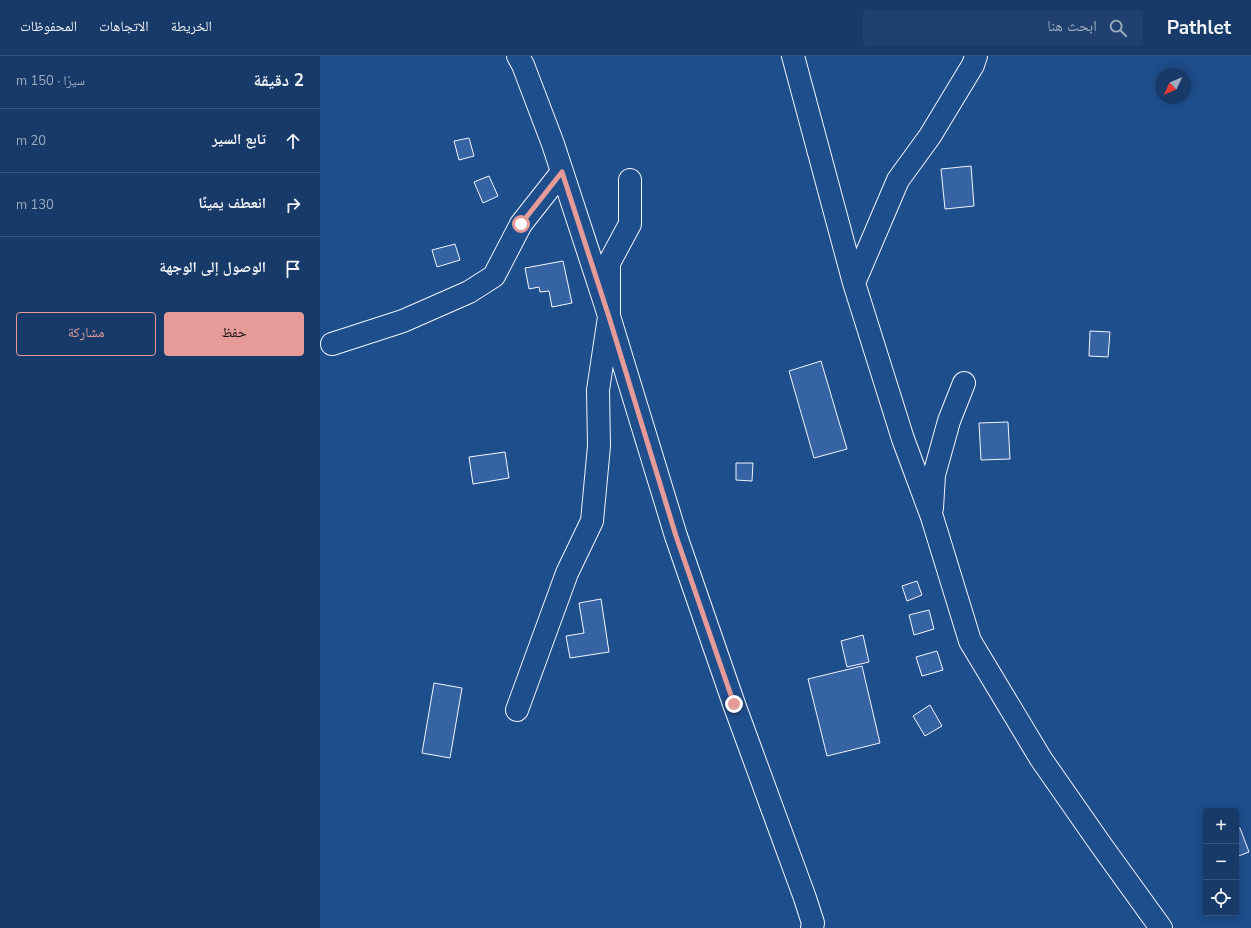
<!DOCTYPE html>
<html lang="ar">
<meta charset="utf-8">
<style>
body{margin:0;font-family:"Nunito Sans","Noto Naskh Arabic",sans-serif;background:#20416f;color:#f1f3f6;direction:rtl}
.controls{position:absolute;right:12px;bottom:12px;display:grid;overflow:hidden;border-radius:4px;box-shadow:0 2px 10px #0003}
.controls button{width:36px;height:36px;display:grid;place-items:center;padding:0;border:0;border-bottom:1px solid #36547d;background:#173a69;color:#f1f3f6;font:20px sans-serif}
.compass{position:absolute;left:835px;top:12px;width:36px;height:36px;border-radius:50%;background:#173a69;box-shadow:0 2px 10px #0003;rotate:226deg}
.stop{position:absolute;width:12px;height:12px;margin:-9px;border:3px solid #e69b98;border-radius:50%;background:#fff}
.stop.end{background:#e69b98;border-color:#fff;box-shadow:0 1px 4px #0008}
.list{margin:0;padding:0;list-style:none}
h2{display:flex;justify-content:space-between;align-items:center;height:52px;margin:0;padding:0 16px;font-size:17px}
h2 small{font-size:13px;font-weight:400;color:#9eadc0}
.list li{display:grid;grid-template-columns:26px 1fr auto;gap:12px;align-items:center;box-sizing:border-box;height:64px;padding:0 16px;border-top:1px solid #36547d}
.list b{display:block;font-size:15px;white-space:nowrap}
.list em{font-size:13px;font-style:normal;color:#9eadc0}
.actions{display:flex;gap:8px;padding:12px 16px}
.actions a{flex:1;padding:9px 0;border:1px solid #e69b98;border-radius:4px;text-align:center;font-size:14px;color:#e69b98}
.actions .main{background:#e69b98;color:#111}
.icon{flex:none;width:22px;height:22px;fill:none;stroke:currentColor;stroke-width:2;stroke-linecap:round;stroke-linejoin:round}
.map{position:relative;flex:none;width:931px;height:872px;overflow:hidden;direction:ltr}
header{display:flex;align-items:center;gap:24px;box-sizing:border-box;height:56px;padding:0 20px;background:#173a69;border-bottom:1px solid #36547d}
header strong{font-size:19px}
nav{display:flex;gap:22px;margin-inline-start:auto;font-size:14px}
.search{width:280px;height:36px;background:#20416f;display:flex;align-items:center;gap:10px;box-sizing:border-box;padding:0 14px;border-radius:4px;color:#9eadc0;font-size:15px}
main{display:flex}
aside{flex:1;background:#173a69}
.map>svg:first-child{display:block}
.building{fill:#3563a3;stroke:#f2f6ff}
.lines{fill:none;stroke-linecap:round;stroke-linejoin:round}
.minor-casing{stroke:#f2f6ff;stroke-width:24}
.minor{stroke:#1f4e8c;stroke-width:22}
.route{stroke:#e69b98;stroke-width:5}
</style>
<header>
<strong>Pathlet</strong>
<div class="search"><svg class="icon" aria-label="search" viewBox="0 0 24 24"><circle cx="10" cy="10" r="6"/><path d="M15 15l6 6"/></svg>ابحث هنا</div>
<nav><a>الخريطة</a><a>الاتجاهات</a><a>المحفوظات</a></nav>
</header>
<main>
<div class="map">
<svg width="931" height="872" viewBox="0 0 931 872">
<rect width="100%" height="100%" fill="#1f4e8c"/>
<path class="building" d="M 149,82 L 154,100 L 139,104 L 134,85 Z
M 651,110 L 654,150 L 625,153 L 621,113 Z
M 169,120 L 178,140 L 163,147 L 154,126 Z
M 135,188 L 140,204 L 117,211 L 112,194 Z
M 243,205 L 252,247 L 232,251 L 229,235 L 220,236 L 219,231 L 209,233 L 205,212 Z
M 770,275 L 790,276 L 788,301 L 769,300 Z
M 501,305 L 527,393 L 494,402 L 469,315 Z
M 688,366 L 690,403 L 661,404 L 659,367 Z
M 185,396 L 189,422 L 153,428 L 149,401 Z
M 416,407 L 433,407 L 432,425 L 416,424 Z
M 597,525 L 602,539 L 587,545 L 582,530 Z
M 281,543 L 289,596 L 250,602 L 246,580 L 264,577 L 259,547 Z
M 609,554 L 614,573 L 594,579 L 589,559 Z
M 543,579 L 549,606 L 527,611 L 521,585 Z
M 617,595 L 623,614 L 602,620 L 596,601 Z
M 542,610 L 560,687 L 507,700 L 488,623 Z
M 114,627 L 142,632 L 130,702 L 102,697 Z
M 610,649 L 622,670 L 605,680 L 593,660 Z
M 920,772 L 929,796 L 916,801 L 916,773 Z"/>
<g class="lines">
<g class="minor-casing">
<path id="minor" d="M 198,0 L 203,9 L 233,88 L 285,247 L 356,480 L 414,648 L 485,842 L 493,867 L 492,872
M 473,0 L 534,227 L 583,383 L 612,461 L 650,585 L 721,703 L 781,789 L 841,872
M 534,227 L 578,124 L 610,80 L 653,9 L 656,0
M 12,288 L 83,265 L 149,236 L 174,220 L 201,168 L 242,116
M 612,452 L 614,419 L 629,365 L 644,327
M 197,654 L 247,517 L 272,465 L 279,390 L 278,334 L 289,261 L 289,207 L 310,168 L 310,124"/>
</g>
<use href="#minor" class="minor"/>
</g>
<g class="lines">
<path class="route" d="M 201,168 L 242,116 L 289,261 L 356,480 L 414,648"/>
</g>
</svg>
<div class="controls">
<button>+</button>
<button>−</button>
<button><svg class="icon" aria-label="locate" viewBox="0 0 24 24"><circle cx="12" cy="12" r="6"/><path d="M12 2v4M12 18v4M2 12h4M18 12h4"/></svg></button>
</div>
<svg class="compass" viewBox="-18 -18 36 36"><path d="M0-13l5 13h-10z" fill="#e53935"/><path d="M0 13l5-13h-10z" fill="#9eadc0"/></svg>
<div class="stop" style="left:201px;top:168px"></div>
<div class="stop end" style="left:414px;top:648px"></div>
</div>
<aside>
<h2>2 دقيقة<small>سيرًا · 150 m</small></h2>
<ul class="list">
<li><svg class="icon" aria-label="ahead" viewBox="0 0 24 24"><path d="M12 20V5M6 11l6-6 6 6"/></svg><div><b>تابع السير</b></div><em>20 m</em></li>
<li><svg class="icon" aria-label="right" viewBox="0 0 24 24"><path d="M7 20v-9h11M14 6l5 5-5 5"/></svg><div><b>انعطف يمينًا</b></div><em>130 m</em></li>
<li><svg class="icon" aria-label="arrive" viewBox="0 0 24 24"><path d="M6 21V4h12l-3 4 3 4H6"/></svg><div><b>الوصول إلى الوجهة</b></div></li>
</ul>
<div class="actions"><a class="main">حفظ</a><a>مشاركة</a></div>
</aside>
</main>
